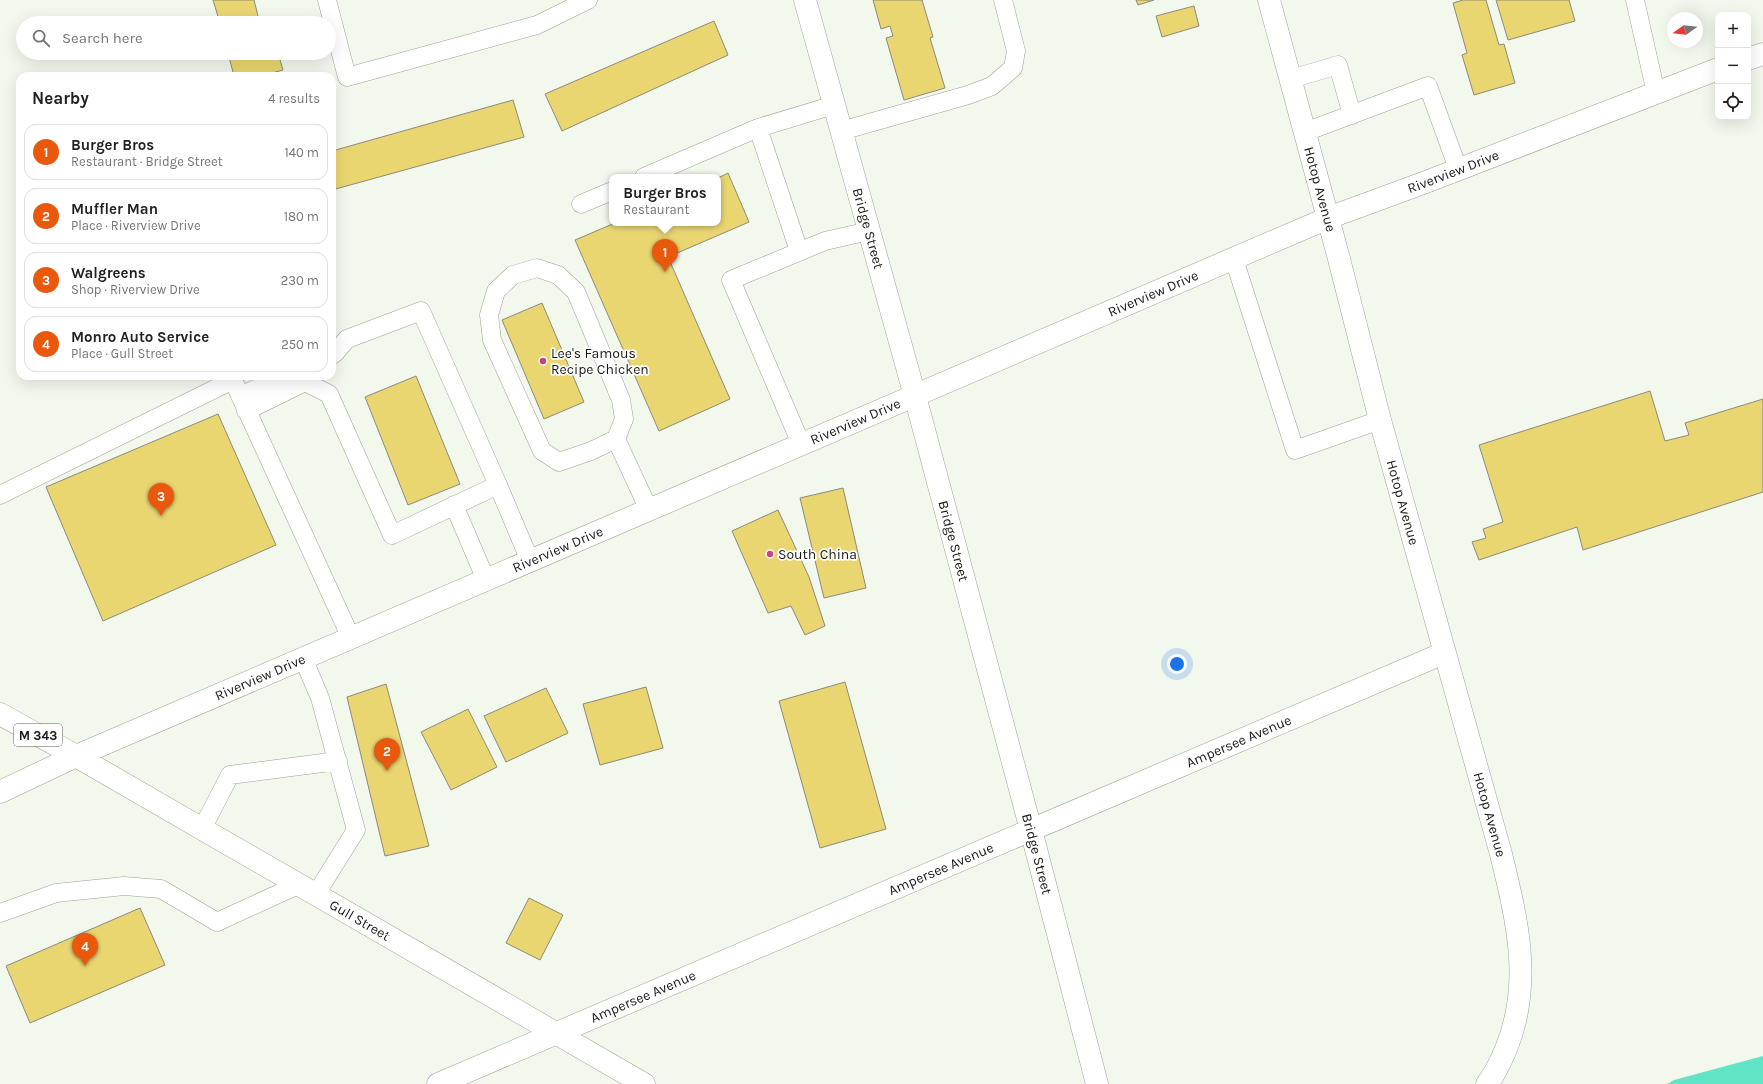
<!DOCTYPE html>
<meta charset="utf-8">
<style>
body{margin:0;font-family:Karla,sans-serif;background:#f2f2f2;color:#202124}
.controls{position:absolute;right:12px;top:12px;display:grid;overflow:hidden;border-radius:8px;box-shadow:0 4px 16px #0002}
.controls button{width:36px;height:36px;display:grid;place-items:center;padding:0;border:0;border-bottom:1px solid #e0e0e0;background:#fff;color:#202124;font:20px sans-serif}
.compass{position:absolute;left:1667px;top:12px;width:36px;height:36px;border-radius:50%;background:#fff;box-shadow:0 4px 16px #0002;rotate:255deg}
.you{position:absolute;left:1177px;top:664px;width:14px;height:14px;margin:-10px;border:3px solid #fff;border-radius:50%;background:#1a73e8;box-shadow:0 0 0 6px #1a73e833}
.badge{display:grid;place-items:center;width:26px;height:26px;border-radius:50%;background:#ea580c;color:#fff;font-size:13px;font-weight:700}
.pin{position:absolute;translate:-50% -33px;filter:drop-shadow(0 1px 2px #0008)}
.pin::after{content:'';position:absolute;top:21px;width:14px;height:12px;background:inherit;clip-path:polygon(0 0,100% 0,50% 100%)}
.popup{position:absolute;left:609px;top:174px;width:112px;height:52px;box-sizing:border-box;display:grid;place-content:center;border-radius:8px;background:#fff;filter:drop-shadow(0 1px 3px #0005);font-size:13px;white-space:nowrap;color:#757577}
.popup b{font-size:15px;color:#202124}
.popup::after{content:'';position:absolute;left:50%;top:100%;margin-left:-8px;border:8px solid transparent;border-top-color:#fff}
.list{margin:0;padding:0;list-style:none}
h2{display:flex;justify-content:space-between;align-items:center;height:52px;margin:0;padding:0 16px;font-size:17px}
h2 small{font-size:13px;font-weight:400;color:#757577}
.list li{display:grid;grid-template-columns:26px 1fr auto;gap:12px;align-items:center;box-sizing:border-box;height:56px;margin:0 8px 8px;padding:0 8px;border:1px solid #e0e0e0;border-radius:12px}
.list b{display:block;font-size:15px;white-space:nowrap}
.list p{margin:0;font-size:13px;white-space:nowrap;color:#757577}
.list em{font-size:13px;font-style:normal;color:#757577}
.icon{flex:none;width:22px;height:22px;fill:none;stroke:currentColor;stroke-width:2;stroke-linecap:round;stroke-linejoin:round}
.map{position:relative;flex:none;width:1763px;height:1084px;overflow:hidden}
.search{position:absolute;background:#fff;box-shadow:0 4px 16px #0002;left:16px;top:16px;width:320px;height:44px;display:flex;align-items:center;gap:10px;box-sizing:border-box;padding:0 14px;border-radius:22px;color:#757577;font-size:15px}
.panel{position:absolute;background:#fff;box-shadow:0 4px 16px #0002;left:16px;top:72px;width:320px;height:308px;border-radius:12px}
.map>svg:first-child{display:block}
.water{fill:#61e4c5}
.building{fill:#ead671;stroke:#8b897e}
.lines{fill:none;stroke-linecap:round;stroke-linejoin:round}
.lane-casing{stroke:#9da196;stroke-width:19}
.street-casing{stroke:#9da196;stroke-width:23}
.secondary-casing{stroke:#9da196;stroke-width:23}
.primary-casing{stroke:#9da196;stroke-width:23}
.lane{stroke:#fff;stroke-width:18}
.street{stroke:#fff;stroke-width:22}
.secondary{stroke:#fff;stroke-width:22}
.primary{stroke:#fff;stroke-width:22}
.poi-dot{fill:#ca427f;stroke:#fff;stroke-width:1.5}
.labels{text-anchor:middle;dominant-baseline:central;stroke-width:3.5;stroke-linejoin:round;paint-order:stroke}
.shield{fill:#fff;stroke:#5d5f5b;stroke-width:1}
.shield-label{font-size:13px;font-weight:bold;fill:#181a15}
.street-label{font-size:14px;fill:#181a15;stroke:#fff}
.poi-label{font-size:14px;fill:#181a15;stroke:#fff;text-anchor:start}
</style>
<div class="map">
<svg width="1763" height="1084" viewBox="0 0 1763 1084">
<rect width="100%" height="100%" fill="#f3f8ec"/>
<path class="water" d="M 1763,1056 L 1763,1084 L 1667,1084 L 1674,1080 Z"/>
<path class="building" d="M 213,0 L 254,0 L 259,20 L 268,17 L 269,23 L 220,23 Z
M 873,0 L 922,0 L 933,37 L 930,38 L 945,88 L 904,100 L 886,38 L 893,36 L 890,26 L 881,29 Z
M 1136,0 L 1154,0 L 1138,5 Z
M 1463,0 L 1486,0 L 1499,45 L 1504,44 L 1515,83 L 1474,95 L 1462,55 L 1467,53 L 1453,3 Z
M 1496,0 L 1569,0 L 1575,21 L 1508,40 Z
M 1194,6 L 1199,26 L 1162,37 L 1156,16 Z
M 714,21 L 728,55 L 562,131 L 545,94 Z
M 228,53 L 278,53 L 283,70 L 272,73 L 273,76 L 234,76 Z
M 513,100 L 524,137 L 332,190 L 332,151 Z
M 728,173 L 749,222 L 668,257 L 730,399 L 659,431 L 575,240 L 615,223 L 718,223 L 718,178 Z
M 542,303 L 584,402 L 544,419 L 502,320 Z
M 416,376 L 460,484 L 408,505 L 365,397 Z
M 1650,391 L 1665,441 L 1689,435 L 1685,423 L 1763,399 L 1763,492 L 1583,550 L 1577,527 L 1479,560 L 1472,542 L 1486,538 L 1483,529 L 1503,522 L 1479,445 Z
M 218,414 L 276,545 L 103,621 L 46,487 Z
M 843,488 L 866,588 L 824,598 L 800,498 Z
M 778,510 L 809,577 L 825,626 L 805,635 L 791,606 L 768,613 L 732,531 Z
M 845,682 L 886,829 L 820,848 L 779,701 Z
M 386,684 L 429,846 L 385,856 L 347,697 Z
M 646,687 L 663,748 L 600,765 L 583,704 Z
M 546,688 L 568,733 L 506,762 L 484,716 Z
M 468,709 L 497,767 L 451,790 L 421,732 Z
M 529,898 L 563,915 L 540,960 L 506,943 Z
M 140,908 L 165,965 L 30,1023 L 6,966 Z"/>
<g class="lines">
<g class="lane-casing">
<path id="lane" d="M 327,0 L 347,77 L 537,25 L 588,0
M 1635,0 L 1656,93
M 1291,79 L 1338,65 L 1352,115
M 758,128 L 799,251
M 841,131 L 968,95 L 992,86 L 1013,68 L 1016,51 L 1003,0
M 1305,132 L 1428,86 L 1458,169
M 644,177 L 758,128 L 834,105
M 581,204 L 612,191
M 1234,259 L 1295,450 L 1380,420
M 240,396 L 285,376
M 246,411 L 305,382 L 329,394 L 392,535 L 498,485 L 421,311 L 347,339 L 335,353 L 332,355
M 616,439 L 624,419 L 621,400 L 576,292 L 558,275 L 537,268 L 513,275 L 496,291 L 489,315 L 492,340 L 542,451 L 559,462 L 591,451 L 616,439 L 649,510
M 801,444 L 731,280 L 825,241 L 869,231
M 498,485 L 530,561
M 0,495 L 233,380 L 351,638
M 454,505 L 486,580
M 303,658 L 320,698 L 356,830 L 316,894
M 202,829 L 230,775 L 338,761
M 0,913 L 56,893 L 124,886 L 161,889 L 217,922 L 300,884"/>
</g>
<g class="street-casing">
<g id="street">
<path id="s1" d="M 805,0 L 915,396 L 1031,830 L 1097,1084"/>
<path id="s2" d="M 1269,0 L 1338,255 L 1380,420 L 1501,854 C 1517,920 1533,983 1506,1049 C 1501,1061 1495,1074 1487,1084"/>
<path id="s3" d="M 438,1084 L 1444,653"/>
</g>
</g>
<g class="secondary-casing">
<g id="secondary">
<path id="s4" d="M 0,792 L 76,756 L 644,1084"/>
</g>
</g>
<g class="primary-casing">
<g id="primary">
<path d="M 1748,59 L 1763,54"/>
<path id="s5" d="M 0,714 L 76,756 L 1328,218 L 1426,182 L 1718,69"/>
</g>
</g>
<use href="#lane" class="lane"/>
<use href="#street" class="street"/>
<use href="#secondary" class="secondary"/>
<use href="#primary" class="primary"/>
</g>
<g class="poi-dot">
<circle cx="543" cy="361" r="4"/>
<circle cx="770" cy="554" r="4"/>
</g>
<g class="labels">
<rect class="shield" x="14" y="724" width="48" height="22" rx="3"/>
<g class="shield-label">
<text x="38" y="735">M 343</text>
</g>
<g class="street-label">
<text stroke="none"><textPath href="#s5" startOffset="1583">Riverview Drive</textPath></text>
<text stroke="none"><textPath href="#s2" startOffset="196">Hotop Avenue</textPath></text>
<text stroke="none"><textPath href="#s1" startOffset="237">Bridge Street</textPath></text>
<text stroke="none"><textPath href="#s5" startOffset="1259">Riverview Drive</textPath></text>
<text stroke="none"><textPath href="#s5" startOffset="935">Riverview Drive</textPath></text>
<text stroke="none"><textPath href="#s2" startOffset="520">Hotop Avenue</textPath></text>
<text stroke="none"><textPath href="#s1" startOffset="561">Bridge Street</textPath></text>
<text stroke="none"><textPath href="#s5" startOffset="611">Riverview Drive</textPath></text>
<text stroke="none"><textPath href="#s5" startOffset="287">Riverview Drive</textPath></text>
<text stroke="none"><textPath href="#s3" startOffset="871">Ampersee Avenue</textPath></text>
<text stroke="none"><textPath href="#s2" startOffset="844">Hotop Avenue</textPath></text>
<text stroke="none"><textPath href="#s1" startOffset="885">Bridge Street</textPath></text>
<text stroke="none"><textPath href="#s3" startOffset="547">Ampersee Avenue</textPath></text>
<text stroke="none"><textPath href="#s4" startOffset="412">Gull Street</textPath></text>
<text stroke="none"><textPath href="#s3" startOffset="223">Ampersee Avenue</textPath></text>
</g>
<g class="poi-label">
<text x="551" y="353">Lee's Famous<tspan x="551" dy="16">Recipe Chicken</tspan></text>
<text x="778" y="554">South China</text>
</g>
</g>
</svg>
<div class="controls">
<button>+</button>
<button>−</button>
<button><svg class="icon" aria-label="locate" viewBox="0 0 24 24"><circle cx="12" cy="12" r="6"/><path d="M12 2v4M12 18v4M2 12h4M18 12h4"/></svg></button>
</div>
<svg class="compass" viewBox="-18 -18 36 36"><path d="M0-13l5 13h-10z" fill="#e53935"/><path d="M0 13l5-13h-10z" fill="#757577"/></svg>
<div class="you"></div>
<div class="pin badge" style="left:665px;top:272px">1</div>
<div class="popup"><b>Burger Bros</b>Restaurant</div>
<div class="pin badge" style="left:387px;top:771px">2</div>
<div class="pin badge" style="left:161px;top:516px">3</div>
<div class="pin badge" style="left:85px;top:966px">4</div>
<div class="search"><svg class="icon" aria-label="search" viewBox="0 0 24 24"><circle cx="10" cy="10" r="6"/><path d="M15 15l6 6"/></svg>Search here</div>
<section class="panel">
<h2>Nearby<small>4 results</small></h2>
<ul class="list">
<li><span class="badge">1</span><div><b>Burger Bros</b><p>Restaurant · Bridge Street</p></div><em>140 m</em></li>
<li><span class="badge">2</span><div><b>Muffler Man</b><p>Place · Riverview Drive</p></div><em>180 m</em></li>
<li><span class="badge">3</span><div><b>Walgreens</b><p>Shop · Riverview Drive</p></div><em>230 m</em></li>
<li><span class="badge">4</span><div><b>Monro Auto Service</b><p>Place · Gull Street</p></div><em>250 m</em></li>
</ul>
</section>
</div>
